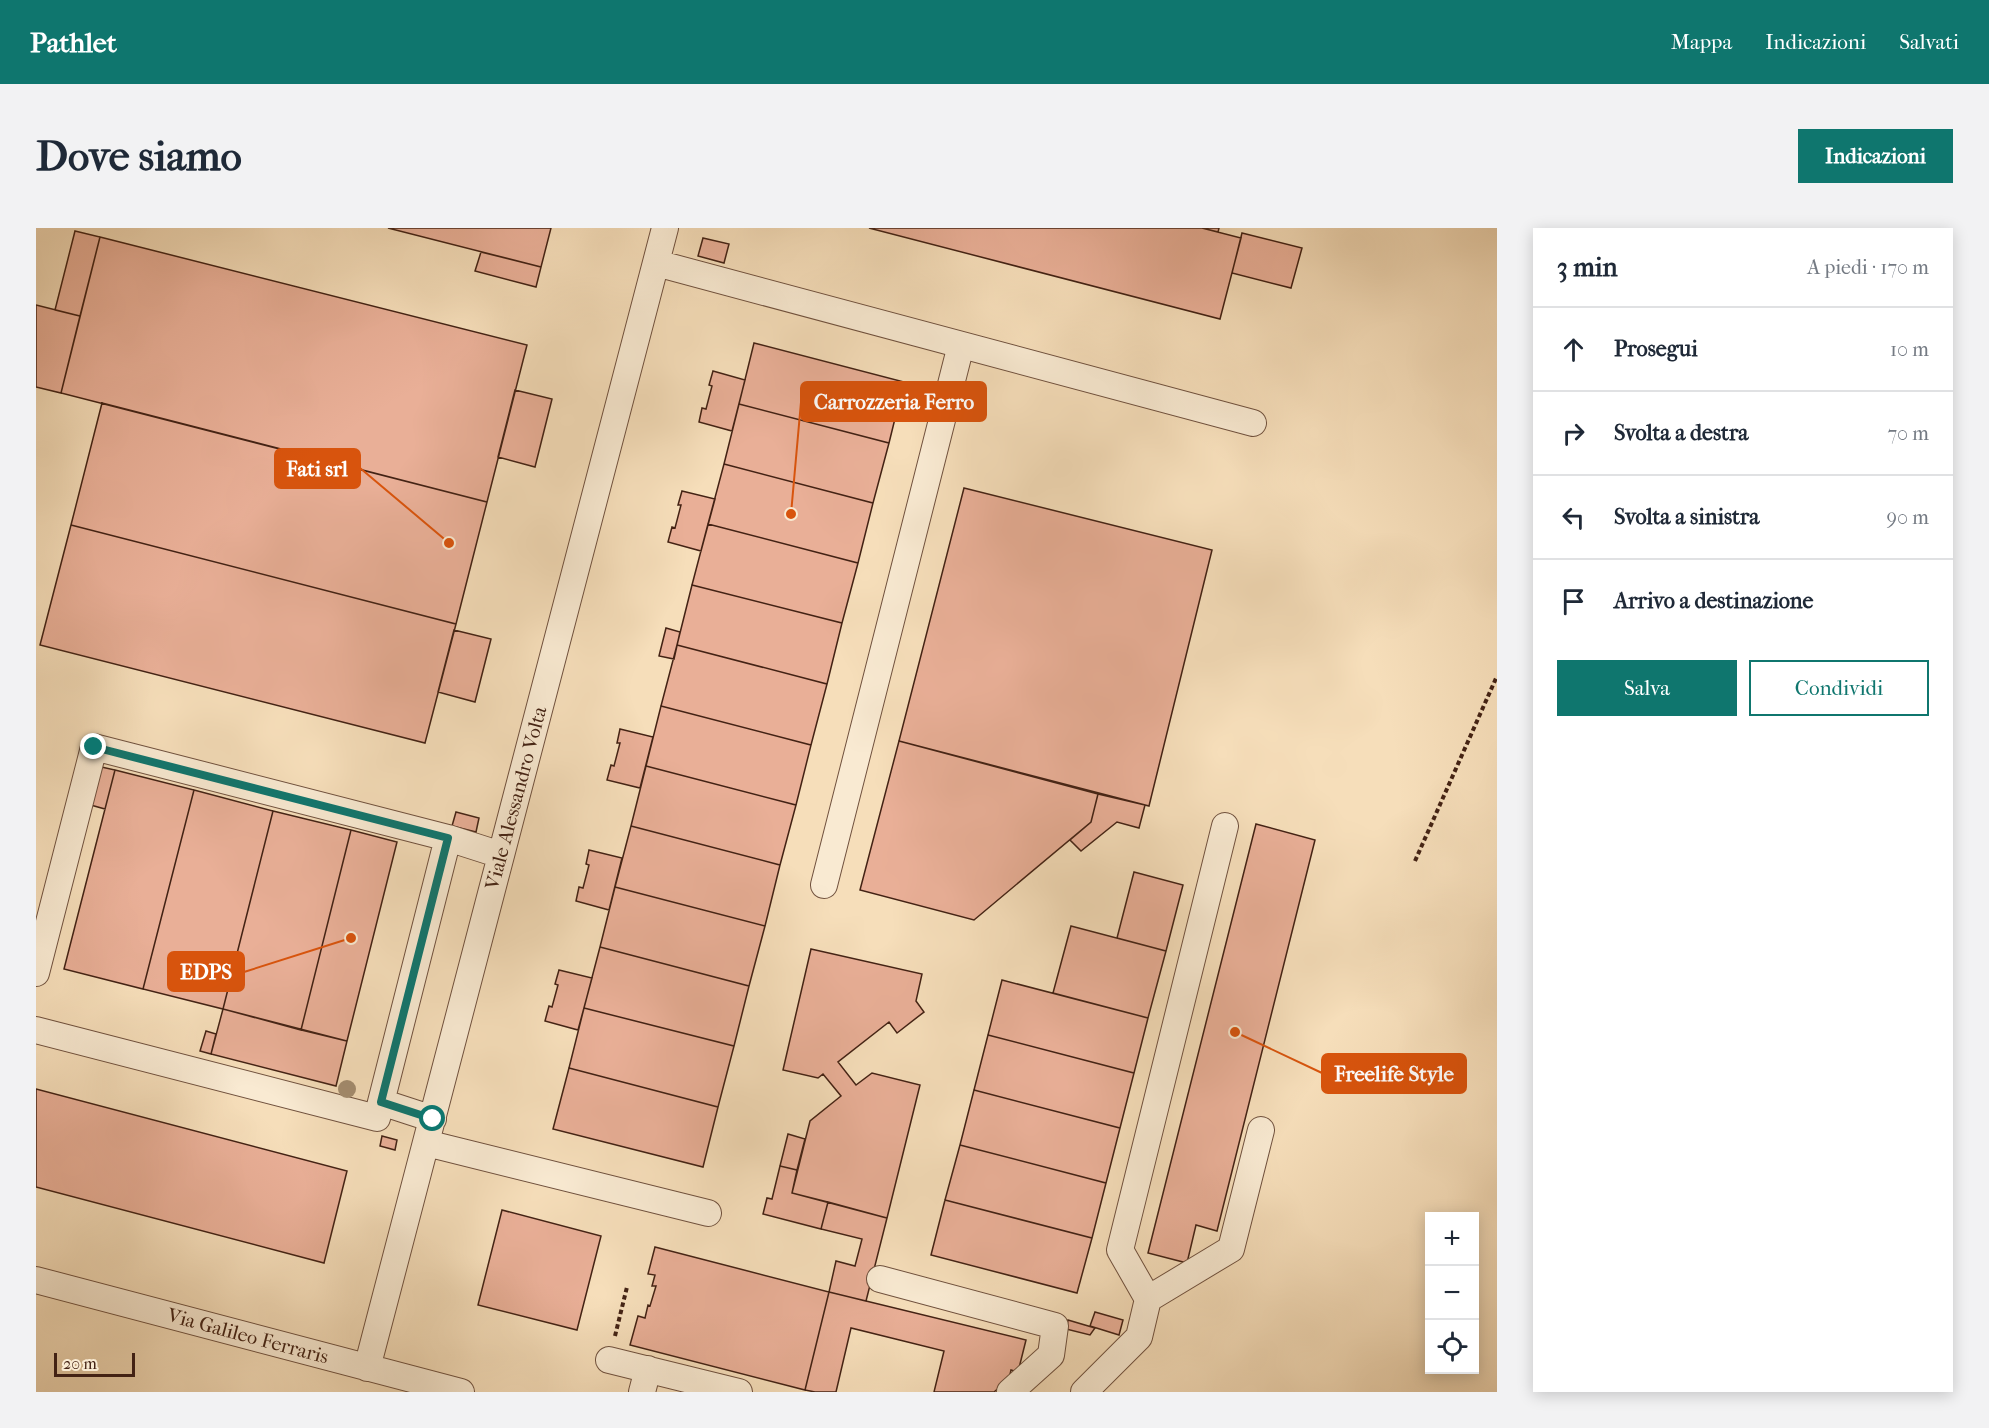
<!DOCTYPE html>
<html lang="it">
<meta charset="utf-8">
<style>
body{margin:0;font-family:"IM FELL French Canon",serif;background:#f2f2f3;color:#1f2937}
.controls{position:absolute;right:18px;bottom:18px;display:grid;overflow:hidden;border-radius:0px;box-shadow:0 3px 15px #0003}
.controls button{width:54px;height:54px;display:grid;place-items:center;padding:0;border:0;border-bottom:2px solid #e0e1e3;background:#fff;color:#1f2937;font:30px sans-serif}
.scale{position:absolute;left:18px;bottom:15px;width:81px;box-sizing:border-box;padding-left:6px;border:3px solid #432214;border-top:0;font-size:16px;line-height:21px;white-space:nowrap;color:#432214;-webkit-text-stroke:4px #f9ead2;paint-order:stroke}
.stop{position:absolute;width:18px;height:18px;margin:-14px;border:4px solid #0f766e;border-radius:50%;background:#fff}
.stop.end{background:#0f766e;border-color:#fff;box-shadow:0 2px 6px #0008}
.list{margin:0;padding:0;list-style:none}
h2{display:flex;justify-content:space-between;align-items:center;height:78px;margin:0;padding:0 24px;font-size:26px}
h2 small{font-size:20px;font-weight:400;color:#747a83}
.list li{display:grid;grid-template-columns:39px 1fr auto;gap:18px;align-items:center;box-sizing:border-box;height:84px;padding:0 24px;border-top:2px solid #e0e1e3}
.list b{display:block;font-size:22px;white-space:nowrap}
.list em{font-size:20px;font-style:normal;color:#747a83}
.actions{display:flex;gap:12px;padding:18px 24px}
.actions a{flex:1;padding:14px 0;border:2px solid #0f766e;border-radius:0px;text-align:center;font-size:21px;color:#0f766e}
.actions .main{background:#0f766e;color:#fff}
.icon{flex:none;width:33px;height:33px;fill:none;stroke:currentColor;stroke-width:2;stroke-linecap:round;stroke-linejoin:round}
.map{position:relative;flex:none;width:1461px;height:1164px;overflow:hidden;border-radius:0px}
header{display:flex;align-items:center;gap:36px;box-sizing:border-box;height:84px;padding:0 30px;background:#0f766e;color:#fff}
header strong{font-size:28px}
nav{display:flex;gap:33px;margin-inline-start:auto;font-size:21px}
.intro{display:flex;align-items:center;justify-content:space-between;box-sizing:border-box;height:144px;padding:0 36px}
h1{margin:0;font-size:42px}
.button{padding:15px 27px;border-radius:0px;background:#0f766e;color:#fff;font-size:21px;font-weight:700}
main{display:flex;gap:36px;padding:0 36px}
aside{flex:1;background:#fff;border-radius:0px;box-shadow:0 3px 15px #0003}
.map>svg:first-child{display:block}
.building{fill:#e9af97;stroke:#432214;stroke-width:1.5}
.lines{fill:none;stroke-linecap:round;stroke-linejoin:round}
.minor-casing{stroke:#70513e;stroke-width:28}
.path{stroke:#432214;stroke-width:4;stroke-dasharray:4.5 3;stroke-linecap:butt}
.minor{stroke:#f9ead2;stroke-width:26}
.tree{fill:#a48d70}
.route{stroke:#0f766e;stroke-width:8}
.labels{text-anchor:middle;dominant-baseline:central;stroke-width:6;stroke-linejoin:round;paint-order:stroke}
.street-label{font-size:20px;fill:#432214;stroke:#f9ead2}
.leader{fill:none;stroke:#d8540d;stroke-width:2}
.callout-dot{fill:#d8540d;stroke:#f9ead2;stroke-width:2}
.callout{fill:#d8540d;stroke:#d8540d;stroke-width:2}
.callout-label{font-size:21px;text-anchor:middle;font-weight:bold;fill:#fff}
</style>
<header>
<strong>Pathlet</strong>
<nav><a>Mappa</a><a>Indicazioni</a><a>Salvati</a></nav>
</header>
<div class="intro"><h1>Dove siamo</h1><a class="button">Indicazioni</a></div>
<main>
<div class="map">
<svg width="1461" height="1164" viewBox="0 0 1461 1164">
<rect width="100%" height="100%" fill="#f6deba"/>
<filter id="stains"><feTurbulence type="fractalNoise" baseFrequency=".00333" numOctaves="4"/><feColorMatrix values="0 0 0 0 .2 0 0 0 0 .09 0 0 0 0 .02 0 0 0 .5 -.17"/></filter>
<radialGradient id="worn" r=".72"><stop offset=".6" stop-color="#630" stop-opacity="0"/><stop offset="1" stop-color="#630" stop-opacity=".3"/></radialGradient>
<path class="building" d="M 352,0 L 515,0 L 505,39 Z
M 833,0 L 1166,0 L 1205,10 L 1184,91 Z
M 1166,0 L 1183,0 L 1182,4 Z
M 39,3 L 64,9 L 44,88 L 19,82 Z
M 1206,5 L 1266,20 L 1255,60 L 1196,45 Z
M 64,9 L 491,117 L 451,274 L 25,165 Z
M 667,10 L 693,16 L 688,35 L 662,28 Z
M 445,24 L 505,39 L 500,59 L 439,43 Z
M 0,77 L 44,88 L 25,165 L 0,159 Z
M 718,115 L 868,154 L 853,215 L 703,176 Z
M 677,143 L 709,152 L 696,203 L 663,194 L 666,180 L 670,181 L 676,158 L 673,157 Z
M 479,162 L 516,171 L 499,239 L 462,229 Z
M 66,175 L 451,274 L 420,396 L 35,297 Z
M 703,176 L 853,215 L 837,275 L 688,236 Z
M 688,236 L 837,275 L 822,335 L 672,296 Z
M 928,260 L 1176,322 L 1113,578 L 863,513 Z
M 646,263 L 679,271 L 665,323 L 632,314 L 636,299 L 639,300 L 645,277 L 642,277 Z
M 672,296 L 822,335 L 806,395 L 656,357 Z
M 35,297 L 420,396 L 389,515 L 4,417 Z
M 656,357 L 806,395 L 791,456 L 641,417 Z
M 630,400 L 644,404 L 638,431 L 623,428 Z
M 418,402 L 455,411 L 439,474 L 402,464 Z
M 641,417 L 791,456 L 775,517 L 625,478 Z
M 625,478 L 775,517 L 760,577 L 610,538 Z
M 584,501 L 617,509 L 604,560 L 571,552 L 575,537 L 578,538 L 584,515 L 581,515 Z
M 863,513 L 1062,566 L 1055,594 L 938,692 L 824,662 Z
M 61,538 L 79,542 L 69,581 L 51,576 Z
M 610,538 L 760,577 L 744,637 L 595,598 Z
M 79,542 L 158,562 L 107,761 L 28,741 Z
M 158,562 L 237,583 L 187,781 L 107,761 Z
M 1062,566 L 1109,577 L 1103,600 L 1081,594 L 1045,623 L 1034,612 L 1055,594 Z
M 237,583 L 315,602 L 265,802 L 187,781 Z
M 420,584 L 443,590 L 440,604 L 416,598 Z
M 1220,596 L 1279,612 L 1181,1003 L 1160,997 L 1151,1035 L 1112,1025 Z
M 595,598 L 744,637 L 729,698 L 579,659 Z
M 315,602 L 361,614 L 311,813 L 265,802 Z
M 553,622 L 586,630 L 573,682 L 540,673 L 543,659 L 547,660 L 553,637 L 550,636 Z
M 1098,644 L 1147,657 L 1130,723 L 1081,710 Z
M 579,659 L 729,698 L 713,758 L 564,719 Z
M 1035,698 L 1130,723 L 1112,790 L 1017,765 Z
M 564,719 L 713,758 L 698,818 L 548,780 Z
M 775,721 L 886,746 L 880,773 L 888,784 L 861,805 L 853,794 L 802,834 L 820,857 L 836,845 L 884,857 L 851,990 L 756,965 L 774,893 L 805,868 L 787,846 L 782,850 L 747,842 Z
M 523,742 L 556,750 L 542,802 L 509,793 L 513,778 L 516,779 L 522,757 L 519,756 Z
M 966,752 L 1112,790 L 1098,845 L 952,807 Z
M 548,780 L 698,818 L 682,879 L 533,840 Z
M 187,781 L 311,813 L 300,858 L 175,826 Z
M 170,803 L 180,806 L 175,826 L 164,823 Z
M 952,807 L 1098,845 L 1084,900 L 938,862 Z
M 533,840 L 682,879 L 667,939 L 517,901 Z
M 0,861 L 311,943 L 288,1035 L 0,959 Z
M 938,862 L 1084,900 L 1070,955 L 924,917 Z
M 752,906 L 769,911 L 761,942 L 744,938 Z
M 346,908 L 361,912 L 359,922 L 344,918 Z
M 924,917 L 1070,955 L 1056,1010 L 909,972 Z
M 744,938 L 761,942 L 756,965 L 792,974 L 785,1001 L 727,986 L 731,970 L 736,971 Z
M 909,972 L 1056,1010 L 1041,1065 L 895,1027 Z
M 792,974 L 851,990 L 830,1073 L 793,1064 L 800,1033 L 819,1038 L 826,1011 L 785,1001 Z
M 466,982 L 565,1008 L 541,1102 L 442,1077 Z
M 619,1019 L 793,1064 L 769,1162 L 594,1117 L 602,1088 L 609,1090 L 612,1077 L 614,1078 L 620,1058 L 616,1058 L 619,1047 L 612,1046 Z
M 793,1064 L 990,1112 L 982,1144 L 975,1142 L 973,1151 L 958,1164 L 898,1164 L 908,1123 L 815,1100 L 800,1164 L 779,1164 L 769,1162 Z
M 1059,1084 L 1087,1092 L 1083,1107 L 1054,1098 Z
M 1032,1092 L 1059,1100 L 1054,1107 L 1030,1101 Z"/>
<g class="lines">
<g class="minor-casing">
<path id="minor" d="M 620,35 L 1217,195
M 788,657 L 925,117
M 0,745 L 58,519 L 412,610 L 465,627
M 0,802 L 341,890 L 412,610
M 345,874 L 397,891
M 390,915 L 672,985
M 844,1051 L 1019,1098 L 1015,1127 L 974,1164
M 0,1052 L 425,1164
M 1112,1071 L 1195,1021 L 1225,902
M 573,1132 L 703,1164
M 331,1140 L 629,0
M 606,1164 L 612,1141
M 1048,1164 L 1103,1109 L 1112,1071 L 1084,1022 L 1189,598"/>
</g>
<path class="path" d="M 1379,633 L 1461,448
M 579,1108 L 591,1059"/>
<use href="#minor" class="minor"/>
</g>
<circle class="tree" cx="311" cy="861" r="9"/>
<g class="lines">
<path class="route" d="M 58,519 L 412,610 L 345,874 L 397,891"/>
</g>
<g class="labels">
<g class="street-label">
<text transform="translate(480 570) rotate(-75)">Viale Alessandro Volta</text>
<text transform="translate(212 1108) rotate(15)">Via Galileo Ferraris</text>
</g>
</g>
<path class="leader" d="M755 286L765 174M413 315L324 240M315 710L208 744M1199 804L1286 845"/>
<g class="callout-dot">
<circle cx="755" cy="286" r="6"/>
<circle cx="413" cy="315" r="6"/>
<circle cx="315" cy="710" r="6"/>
<circle cx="1199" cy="804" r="6"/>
</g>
<g class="callout">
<rect x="765" y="154" width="185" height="39" rx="6"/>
<rect x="239" y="221" width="85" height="39" rx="6"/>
<rect x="132" y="724" width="76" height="39" rx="6"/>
<rect x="1286" y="826" width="144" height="39" rx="6"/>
</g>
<g class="callout-label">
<text x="858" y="181">Carrozzeria Ferro</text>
<text x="281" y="248">Fati srl</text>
<text x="170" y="751">EDPS</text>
<text x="1358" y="853">Freelife Style</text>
</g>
<rect width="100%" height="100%" filter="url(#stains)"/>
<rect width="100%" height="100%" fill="url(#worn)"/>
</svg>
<div class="controls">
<button>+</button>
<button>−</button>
<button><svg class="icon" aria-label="locate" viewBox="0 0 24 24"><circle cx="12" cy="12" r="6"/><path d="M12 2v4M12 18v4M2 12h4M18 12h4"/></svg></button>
</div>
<div class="scale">20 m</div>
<div class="stop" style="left:397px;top:891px"></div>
<div class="stop end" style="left:58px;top:519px"></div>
</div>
<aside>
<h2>3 min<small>A piedi · 170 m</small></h2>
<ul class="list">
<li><svg class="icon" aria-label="ahead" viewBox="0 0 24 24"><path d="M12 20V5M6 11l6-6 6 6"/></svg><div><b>Prosegui</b></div><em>10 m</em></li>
<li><svg class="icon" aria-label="right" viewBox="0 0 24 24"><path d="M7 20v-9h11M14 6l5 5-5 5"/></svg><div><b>Svolta a destra</b></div><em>70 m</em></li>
<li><svg class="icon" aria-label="left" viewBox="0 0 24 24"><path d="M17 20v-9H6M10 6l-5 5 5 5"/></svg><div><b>Svolta a sinistra</b></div><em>90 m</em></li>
<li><svg class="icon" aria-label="arrive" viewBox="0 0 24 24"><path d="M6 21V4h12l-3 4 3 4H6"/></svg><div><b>Arrivo a destinazione</b></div></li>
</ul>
<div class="actions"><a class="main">Salva</a><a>Condividi</a></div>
</aside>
</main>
